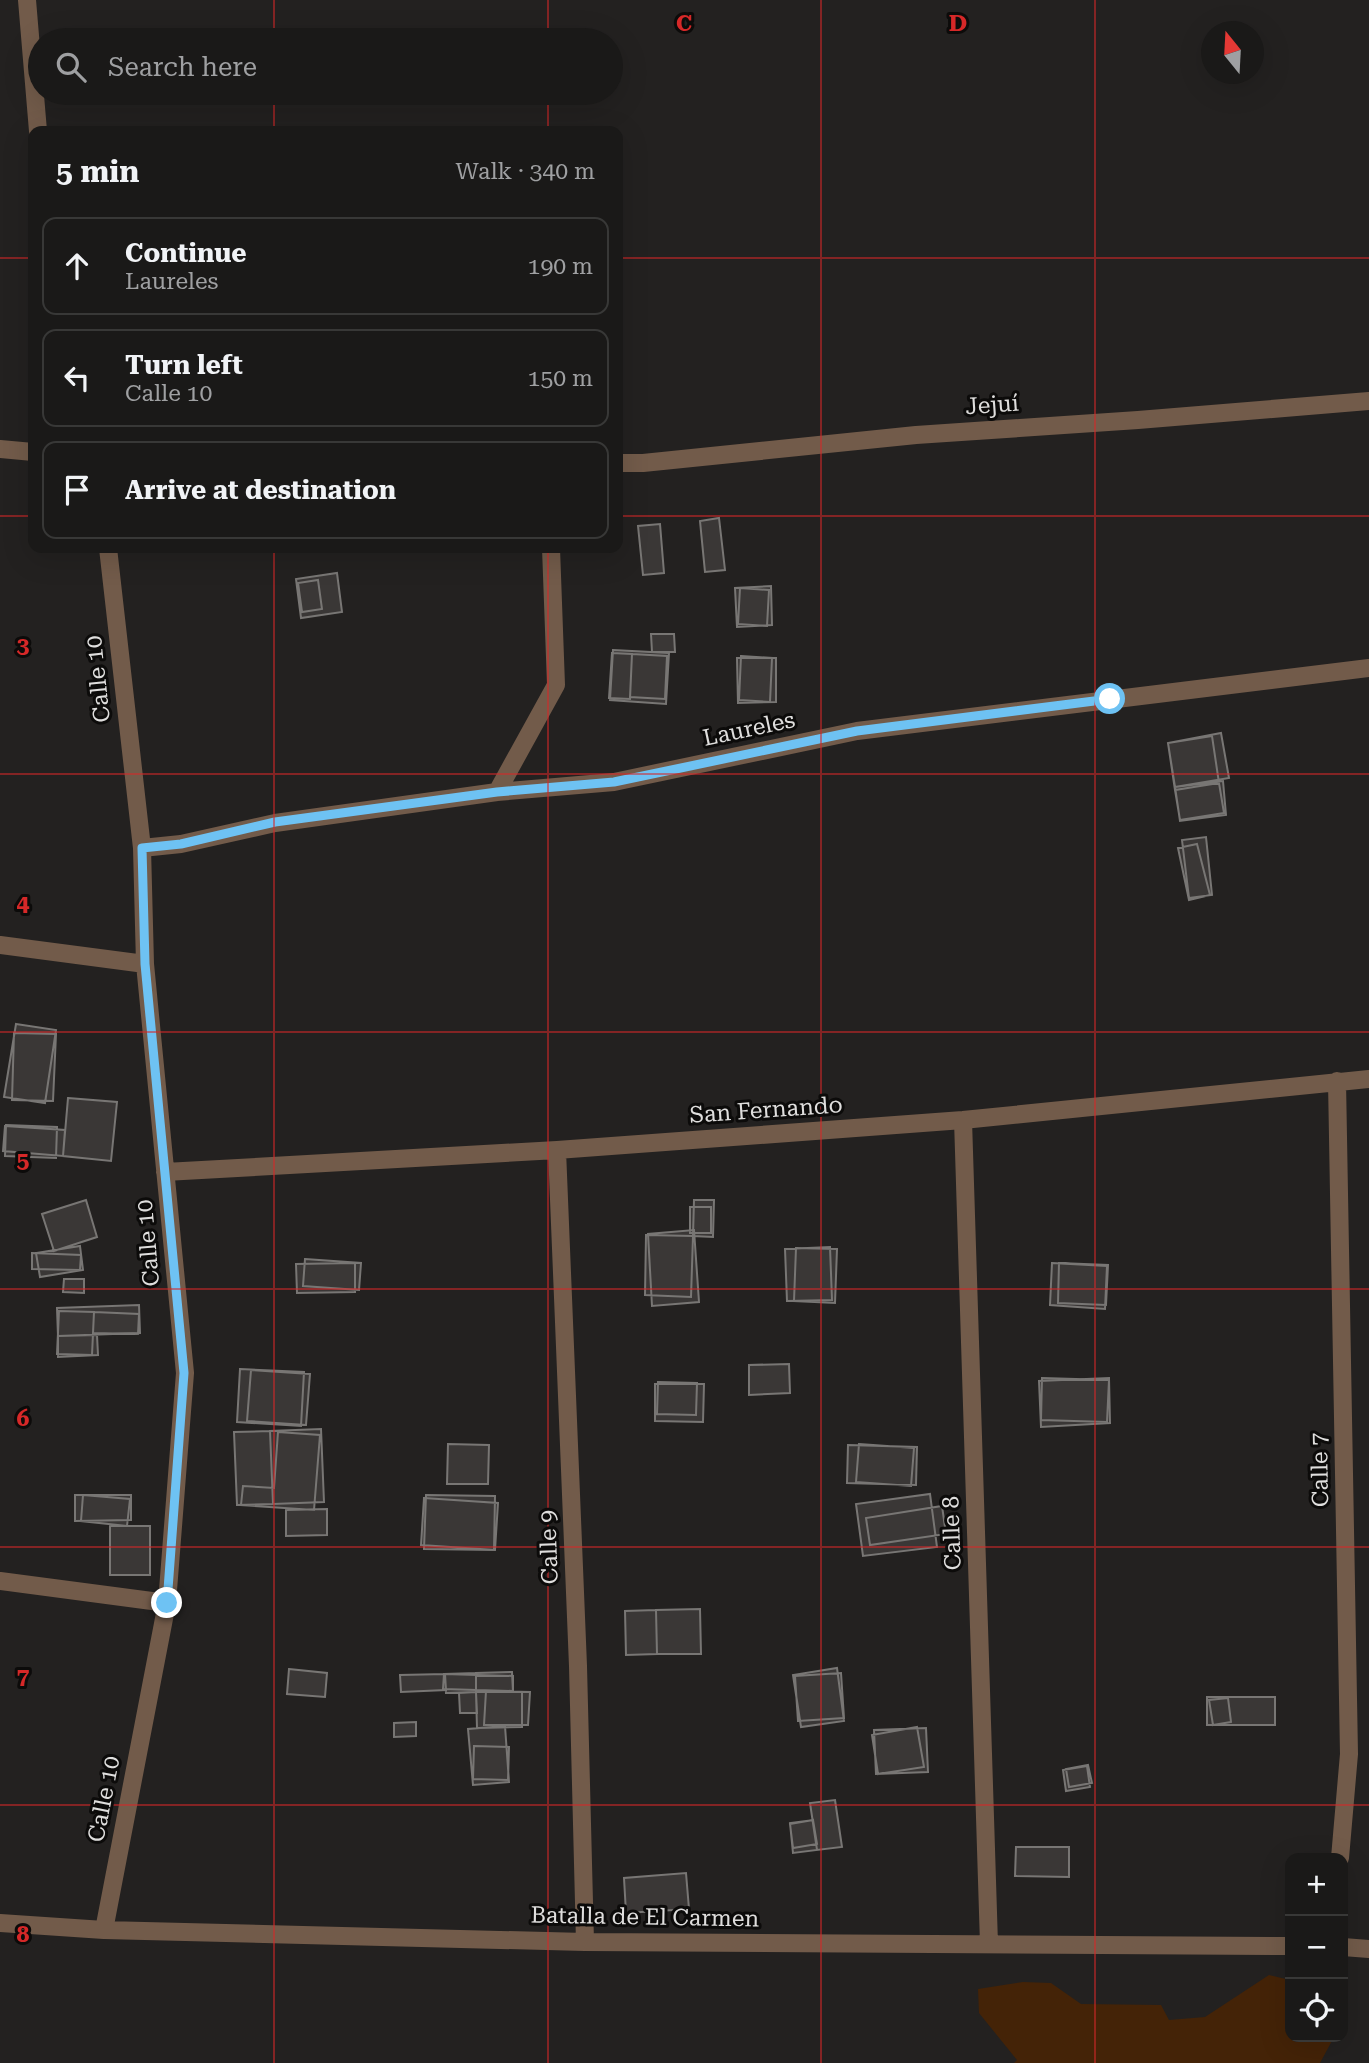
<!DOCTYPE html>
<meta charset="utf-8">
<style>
body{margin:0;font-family:"Roboto Serif",serif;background:#232221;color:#f1f3f6}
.controls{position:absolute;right:21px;bottom:21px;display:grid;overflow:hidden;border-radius:14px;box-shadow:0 7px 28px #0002}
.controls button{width:63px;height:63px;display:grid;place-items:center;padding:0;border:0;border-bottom:2px solid #383837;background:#1a1918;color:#f1f3f6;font:35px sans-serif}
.compass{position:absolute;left:1201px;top:21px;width:63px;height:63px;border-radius:50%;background:#1a1918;box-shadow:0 7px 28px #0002;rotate:342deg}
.stop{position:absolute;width:21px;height:21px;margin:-16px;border:5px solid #6ec2f3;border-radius:50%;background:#fff}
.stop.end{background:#6ec2f3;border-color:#fff;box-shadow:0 2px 7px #0008}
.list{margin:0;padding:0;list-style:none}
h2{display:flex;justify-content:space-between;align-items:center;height:91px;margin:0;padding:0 28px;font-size:30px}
h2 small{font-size:23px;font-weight:400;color:#9fa0a2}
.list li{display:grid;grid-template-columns:46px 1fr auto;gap:21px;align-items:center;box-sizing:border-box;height:98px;margin:0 14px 14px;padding:0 14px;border:2px solid #383837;border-radius:14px}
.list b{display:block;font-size:26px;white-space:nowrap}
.list p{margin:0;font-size:23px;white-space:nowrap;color:#9fa0a2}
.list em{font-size:23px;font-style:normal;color:#9fa0a2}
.icon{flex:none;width:38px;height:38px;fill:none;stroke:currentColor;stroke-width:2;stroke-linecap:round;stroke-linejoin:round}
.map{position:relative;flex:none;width:1369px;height:2063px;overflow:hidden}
.search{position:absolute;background:#1a1918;box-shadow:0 7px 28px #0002;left:28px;top:28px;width:595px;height:77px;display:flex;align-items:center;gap:18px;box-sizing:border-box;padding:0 24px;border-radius:38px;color:#9fa0a2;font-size:26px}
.panel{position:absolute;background:#1a1918;box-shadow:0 7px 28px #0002;left:28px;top:126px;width:595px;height:427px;border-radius:14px}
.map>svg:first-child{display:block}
.green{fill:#442307}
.building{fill:#3a3736;stroke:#787674;stroke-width:2}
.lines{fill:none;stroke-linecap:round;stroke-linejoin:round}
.street{stroke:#725b4a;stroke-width:18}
.route{stroke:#6ec2f3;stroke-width:9}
.grid{fill:none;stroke:#d62828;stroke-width:2;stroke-opacity:0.55}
.labels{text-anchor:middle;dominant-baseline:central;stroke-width:6;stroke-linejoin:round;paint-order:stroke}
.street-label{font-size:23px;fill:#dfdedd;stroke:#0c0b0a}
.grid-label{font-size:23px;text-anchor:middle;font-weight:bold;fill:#d62828;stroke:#0c0b0a;stroke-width:6;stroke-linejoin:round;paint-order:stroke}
</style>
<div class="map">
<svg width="1369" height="2063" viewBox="0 0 1369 2063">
<rect width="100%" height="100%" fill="#232120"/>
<path class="green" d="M 1269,1975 L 1290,1980 L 1290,2037 L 1334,2037 L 1320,2063 L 1014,2063 L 1017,2060 L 979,2013 L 978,1989 L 1023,1982 L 1051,1983 L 1081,2004 L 1161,2005 L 1169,2020 L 1205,2017 Z"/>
<path class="building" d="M 719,518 L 725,570 L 705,572 L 700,521 Z
M 660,524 L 664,573 L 643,575 L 638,526 Z
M 337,573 L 342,612 L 301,618 L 296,579 Z
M 318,580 L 322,609 L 302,612 L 298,583 Z
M 771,586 L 772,625 L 737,627 L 735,588 Z
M 740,588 L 769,590 L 767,626 L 738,624 Z
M 651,634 L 674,634 L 675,652 L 652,652 Z
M 613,650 L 669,653 L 666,704 L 610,700 Z
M 612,653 L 632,654 L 630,699 L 609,698 Z
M 632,654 L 667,656 L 665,699 L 630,697 Z
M 741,656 L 772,658 L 770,702 L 739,700 Z
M 737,658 L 776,658 L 776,702 L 738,703 Z
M 1221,733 L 1229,778 L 1175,787 L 1168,743 Z
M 1212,736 L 1219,783 L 1175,790 L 1168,743 Z
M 1223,781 L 1226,815 L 1180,821 L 1175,787 Z
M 1219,783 L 1224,813 L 1180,820 L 1175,790 Z
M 1206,837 L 1212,895 L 1189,898 L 1182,840 Z
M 1197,844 L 1210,895 L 1189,900 L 1178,848 Z
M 16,1024 L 56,1030 L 45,1103 L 4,1097 Z
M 14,1033 L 56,1034 L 53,1101 L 12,1100 Z
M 68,1098 L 117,1102 L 111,1161 L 63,1156 Z
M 6,1125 L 57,1127 L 56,1158 L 5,1156 Z
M 5,1126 L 65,1130 L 63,1156 L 3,1151 Z
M 86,1200 L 97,1237 L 54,1251 L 42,1214 Z
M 694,1200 L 714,1200 L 713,1237 L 693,1236 Z
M 690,1207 L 711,1207 L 711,1233 L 690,1233 Z
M 694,1230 L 699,1302 L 652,1306 L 648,1234 Z
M 646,1235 L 693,1236 L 691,1297 L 645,1295 Z
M 80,1246 L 83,1270 L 40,1277 L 36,1253 Z
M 830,1247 L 832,1300 L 787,1301 L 785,1249 Z
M 796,1248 L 837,1249 L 835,1303 L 794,1301 Z
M 32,1253 L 81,1255 L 80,1270 L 32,1269 Z
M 305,1259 L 361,1263 L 359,1290 L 303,1286 Z
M 355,1263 L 355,1292 L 297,1293 L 296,1264 Z
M 1052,1263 L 1107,1266 L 1105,1309 L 1050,1305 Z
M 1059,1263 L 1108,1265 L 1106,1305 L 1058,1303 Z
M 64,1279 L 84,1279 L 84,1293 L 63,1292 Z
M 139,1305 L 140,1333 L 58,1336 L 57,1308 Z
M 59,1311 L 94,1312 L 92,1355 L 57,1354 Z
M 94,1312 L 139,1314 L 138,1334 L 93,1333 Z
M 97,1335 L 98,1355 L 58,1357 L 58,1336 Z
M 789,1364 L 790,1393 L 749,1395 L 749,1365 Z
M 240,1369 L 304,1372 L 301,1426 L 237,1422 Z
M 251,1370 L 310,1374 L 306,1425 L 247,1421 Z
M 1042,1378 L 1109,1380 L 1107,1422 L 1041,1420 Z
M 1109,1378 L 1110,1423 L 1041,1427 L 1039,1381 Z
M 658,1382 L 697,1383 L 696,1415 L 657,1414 Z
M 655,1384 L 704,1384 L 703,1422 L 655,1421 Z
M 321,1429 L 324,1502 L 273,1504 L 270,1431 Z
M 270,1431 L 273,1504 L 237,1505 L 234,1432 Z
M 278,1432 L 320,1435 L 314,1510 L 241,1505 L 243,1486 L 274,1488 Z
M 448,1444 L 489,1445 L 488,1484 L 447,1484 Z
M 859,1444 L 914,1448 L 911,1486 L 856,1482 Z
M 848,1445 L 917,1447 L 916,1485 L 847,1483 Z
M 930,1494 L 937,1547 L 863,1556 L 856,1504 Z
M 75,1495 L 131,1495 L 131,1520 L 75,1521 Z
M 83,1495 L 130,1499 L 127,1526 L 81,1521 Z
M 426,1495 L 495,1496 L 494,1550 L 424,1549 Z
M 424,1498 L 498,1503 L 495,1550 L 421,1545 Z
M 942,1506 L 946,1534 L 870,1545 L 866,1518 Z
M 327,1509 L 327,1535 L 286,1536 L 286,1510 Z
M 110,1526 L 150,1526 L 150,1575 L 110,1575 Z
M 700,1609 L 701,1654 L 657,1654 L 656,1610 Z
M 656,1610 L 657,1654 L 626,1655 L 625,1611 Z
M 837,1668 L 844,1721 L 801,1727 L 793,1675 Z
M 289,1669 L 327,1673 L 325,1697 L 287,1694 Z
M 512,1672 L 513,1692 L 476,1692 L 476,1673 Z
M 476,1673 L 476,1692 L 446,1693 L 445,1674 Z
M 841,1673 L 844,1718 L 798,1721 L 795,1676 Z
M 444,1674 L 513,1676 L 513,1691 L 443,1689 Z
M 445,1674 L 446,1690 L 401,1692 L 400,1675 Z
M 486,1691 L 530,1692 L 528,1725 L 484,1725 Z
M 476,1692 L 477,1713 L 460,1713 L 459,1693 Z
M 476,1692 L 522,1692 L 522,1727 L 477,1728 Z
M 1207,1697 L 1275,1697 L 1275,1725 L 1207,1725 Z
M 1228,1698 L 1231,1722 L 1213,1725 L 1209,1700 Z
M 416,1722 L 416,1736 L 394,1737 L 394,1723 Z
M 505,1726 L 509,1782 L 473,1785 L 468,1729 Z
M 917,1727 L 924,1767 L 878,1774 L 872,1735 Z
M 926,1728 L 928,1772 L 876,1774 L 874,1730 Z
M 474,1746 L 509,1747 L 508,1780 L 473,1779 Z
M 1088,1765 L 1092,1783 L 1069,1787 L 1066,1769 Z
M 1087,1766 L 1090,1787 L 1066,1791 L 1063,1770 Z
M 835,1800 L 842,1847 L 817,1850 L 810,1803 Z
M 813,1820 L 817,1850 L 793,1853 L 790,1823 Z
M 813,1820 L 817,1844 L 793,1848 L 790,1824 Z
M 1016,1847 L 1069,1847 L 1069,1877 L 1015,1876 Z
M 686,1873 L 689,1909 L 626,1913 L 624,1878 Z"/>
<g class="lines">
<path class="street" d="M 27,0 L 38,131
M 0,449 L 33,452
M 618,463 L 643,463 L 916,435 L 1138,420 L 1369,401
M 497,792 L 556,685 L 551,548
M 142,848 L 181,844 L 275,823 L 497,792 L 614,782 L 857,731 L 1369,668
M 0,945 L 145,964
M 1337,1081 L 1349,1754 L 1340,1858
M 963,1120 L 989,1944
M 557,1150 L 578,1666 L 585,1942
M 165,1172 L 557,1150 L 963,1120 L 1369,1079
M 0,1581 L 167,1603
M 0,1923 L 104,1930 L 585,1942 L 1290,1946
M 104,1930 L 167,1603 L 185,1373 L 145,964 L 142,848 L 108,548
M 1343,1947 L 1369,1949"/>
</g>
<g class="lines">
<path class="route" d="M 167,1603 L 184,1373 L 145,964 L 142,848 L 181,844 L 275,822 L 497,792 L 614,782 L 857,731 L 1110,699"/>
</g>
<path class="grid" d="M 274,0 L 274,40M 548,0 L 548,40M 821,0 L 821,2063M 1095,0 L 1095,2063M 274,93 L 274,131M 548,93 L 548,131M 0,258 L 33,258M 618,258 L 1369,258M 0,516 L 33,516M 618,516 L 1369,516M 274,548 L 274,2063M 548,548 L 548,2063M 0,774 L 1369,774M 0,1032 L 1369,1032M 0,1289 L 1369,1289M 0,1547 L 1369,1547M 0,1805 L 1369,1805"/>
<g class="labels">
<g class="street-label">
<text transform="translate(992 405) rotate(-4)">Jejuí</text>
<text transform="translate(98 679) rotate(-96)">Calle 10</text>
<text transform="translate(749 729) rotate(-12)">Laureles</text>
<text transform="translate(766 1110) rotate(-4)">San Fernando</text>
<text transform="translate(148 1243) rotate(-95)">Calle 10</text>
<text transform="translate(1320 1470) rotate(-91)">Calle 7</text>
<text transform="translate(952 1533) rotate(-92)">Calle 8</text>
<text transform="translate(549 1547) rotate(-92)">Calle 9</text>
<text transform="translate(104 1799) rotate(-79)">Calle 10</text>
<text transform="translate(645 1917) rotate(1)">Batalla de El Carmen</text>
</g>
</g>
<g class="grid-label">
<text x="684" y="31">C</text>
<text x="958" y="31">D</text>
<text x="23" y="653">3</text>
<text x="23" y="911">4</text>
<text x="23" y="1168">5</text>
<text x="23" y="1426">6</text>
<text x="23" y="1684">7</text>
<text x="23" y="1942">8</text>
</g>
</svg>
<div class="controls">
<button>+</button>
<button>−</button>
<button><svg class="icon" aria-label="locate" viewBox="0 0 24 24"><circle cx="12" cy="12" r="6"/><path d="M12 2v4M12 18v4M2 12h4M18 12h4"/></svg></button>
</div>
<svg class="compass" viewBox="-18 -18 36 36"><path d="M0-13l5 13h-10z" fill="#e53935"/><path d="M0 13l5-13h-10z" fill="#9fa0a2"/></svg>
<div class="stop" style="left:1110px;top:699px"></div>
<div class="stop end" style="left:167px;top:1603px"></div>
<div class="search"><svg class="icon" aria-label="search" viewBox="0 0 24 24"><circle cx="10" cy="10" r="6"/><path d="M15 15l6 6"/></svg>Search here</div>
<section class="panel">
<h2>5 min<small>Walk · 340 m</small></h2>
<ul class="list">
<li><svg class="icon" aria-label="ahead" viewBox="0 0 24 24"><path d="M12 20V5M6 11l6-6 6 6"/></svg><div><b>Continue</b><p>Laureles</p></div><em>190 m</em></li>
<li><svg class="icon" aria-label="left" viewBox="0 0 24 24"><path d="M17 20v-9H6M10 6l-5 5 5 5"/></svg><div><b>Turn left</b><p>Calle 10</p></div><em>150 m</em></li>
<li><svg class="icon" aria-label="arrive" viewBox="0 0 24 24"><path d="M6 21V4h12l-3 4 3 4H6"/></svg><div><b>Arrive at destination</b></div></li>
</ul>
</section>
</div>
